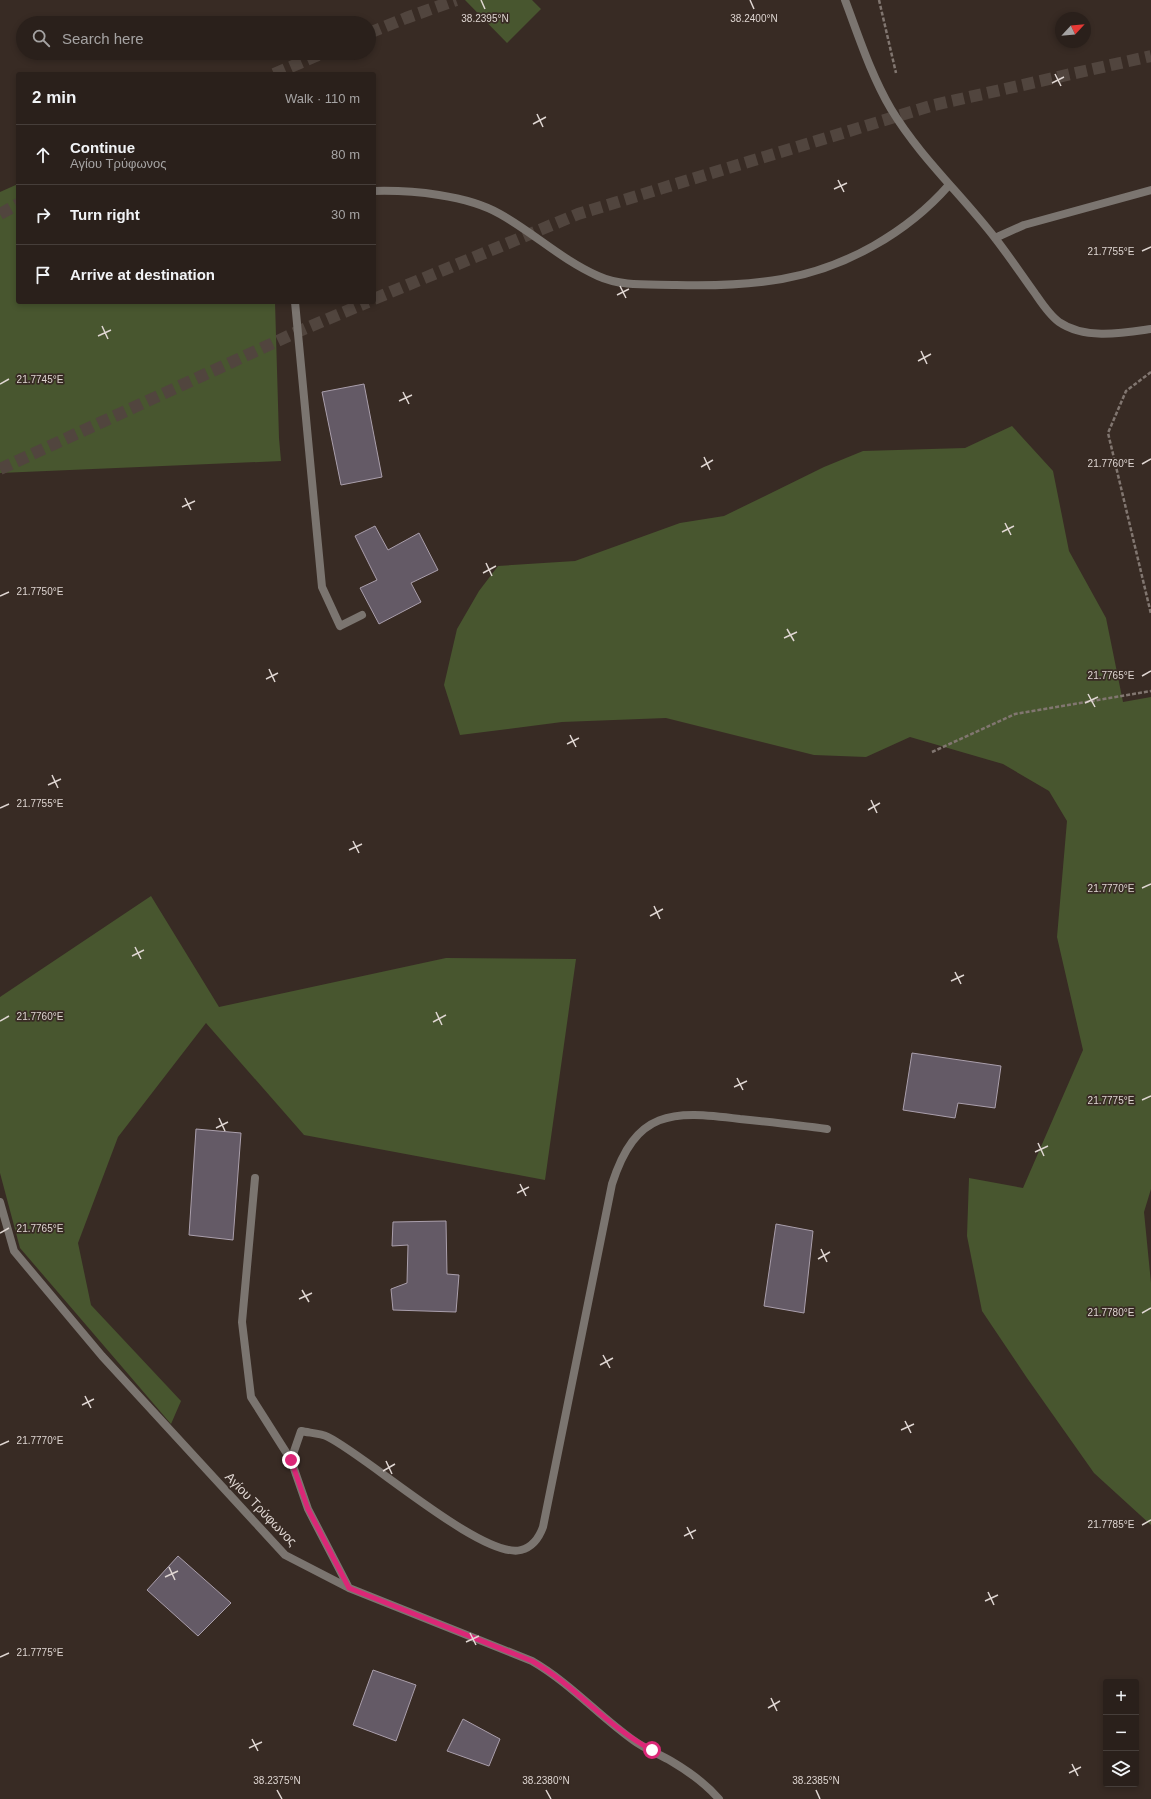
<!DOCTYPE html>
<meta charset="utf-8">
<style>
body{margin:0;font-family:Arial,sans-serif;background:#322824;color:#f1f3f6}
.controls{position:absolute;right:12px;bottom:12px;display:grid;overflow:hidden;border-radius:4px;box-shadow:0 2px 6px #0003}
.controls button{width:36px;height:36px;display:grid;place-items:center;padding:0;border:0;border-bottom:1px solid #463e3a;background:#2a201b;color:#f1f3f6;font:20px sans-serif}
.compass{position:absolute;left:1055px;top:12px;width:36px;height:36px;border-radius:50%;background:#2a201b;box-shadow:0 2px 6px #0003;rotate:64deg}
.stop{position:absolute;width:12px;height:12px;margin:-9px;border:3px solid #db2777;border-radius:50%;background:#fff}
.stop.end{background:#db2777;border-color:#fff;box-shadow:0 1px 4px #0008}
.list{margin:0;padding:0;list-style:none}
h2{display:flex;justify-content:space-between;align-items:center;height:52px;margin:0;padding:0 16px;font-size:17px}
h2 small{font-size:13px;font-weight:400;color:#a5a3a3}
.list li{display:grid;grid-template-columns:26px 1fr auto;gap:12px;align-items:center;box-sizing:border-box;height:60px;padding:0 16px;border-top:1px solid #463e3a}
.list b{display:block;font-size:15px;white-space:nowrap}
.list p{margin:0;font-size:13px;white-space:nowrap;color:#a5a3a3}
.list em{font-size:13px;font-style:normal;color:#a5a3a3}
.icon{flex:none;width:22px;height:22px;fill:none;stroke:currentColor;stroke-width:2;stroke-linecap:round;stroke-linejoin:round}
.map{position:relative;flex:none;width:1151px;height:1799px;overflow:hidden}
.search{position:absolute;background:#2a201b;box-shadow:0 2px 6px #0003;left:16px;top:16px;width:360px;height:44px;display:flex;align-items:center;gap:10px;box-sizing:border-box;padding:0 14px;border-radius:22px;color:#a5a3a3;font-size:15px}
.panel{position:absolute;background:#2a201b;box-shadow:0 2px 6px #0003;left:16px;top:72px;width:360px;height:232px;border-radius:4px}
.map>svg:first-child{display:block}
.green{fill:#48562f}
.building{fill:#645a66;stroke:#aa9fac}
.lines{fill:none;stroke-linecap:round;stroke-linejoin:round}
.highway-tunnel{stroke:#51453e;stroke-width:12;stroke-dasharray:12 6;stroke-linecap:butt}
.path{stroke:#817670;stroke-width:2.5;stroke-dasharray:4 2;stroke-linecap:butt}
.lane{stroke:#7b7570;stroke-width:8}
.street{stroke:#7b7570;stroke-width:8}
.route{stroke:#db2777;stroke-width:5}
.ticks{fill:none;stroke:#dfd6d2;stroke-width:1.5}
.labels{text-anchor:middle;dominant-baseline:central;stroke-width:3.5;stroke-linejoin:round;paint-order:stroke}
.street-label{font-size:13px;fill:#dfd6d2;stroke:#382b24}
.ticks-label{font-size:10px;text-anchor:middle;fill:#dfd6d2;stroke:#382b24;stroke-width:3.5;stroke-linejoin:round;paint-order:stroke}
</style>
<div class="map">
<svg width="1151" height="1799" viewBox="0 0 1151 1799">
<rect width="100%" height="100%" fill="#382b24"/>
<path class="green" d="M 465,0 L 532,0 L 541,9 L 507,43 Z
M 18,184 L 18,302 L 275,302 L 279,438 L 281,461 L 0,473 L 0,192 Z
M 1012,426 L 1053,471 L 1069,551 L 1106,618 L 1123,702 L 1151,697 L 1151,1189 L 1144,1212 L 1151,1283 L 1151,1525 L 1094,1473 L 1027,1378 L 982,1311 L 967,1236 L 969,1178 L 1023,1188 L 1083,1050 L 1057,937 L 1067,821 L 1049,791 L 1003,764 L 910,737 L 866,757 L 814,755 L 666,718 L 562,722 L 460,735 L 444,685 L 457,629 L 479,591 L 498,566 L 575,561 L 680,523 L 724,516 L 824,467 L 863,451 L 965,448 Z
M 151,896 L 219,1007 L 446,958 L 576,959 L 545,1180 L 304,1135 L 206,1023 L 118,1137 L 78,1243 L 91,1305 L 181,1401 L 171,1424 L 20,1248 L 0,1173 L 0,997 Z"/>
<path class="building" d="M 364,384 L 382,477 L 341,485 L 322,392 Z
M 375,526 L 388,550 L 419,533 L 438,570 L 411,583 L 421,602 L 379,624 L 360,588 L 377,580 L 355,536 Z
M 912,1053 L 1001,1066 L 995,1108 L 958,1103 L 955,1118 L 903,1110 Z
M 196,1129 L 241,1133 L 233,1240 L 189,1235 Z
M 446,1221 L 447,1274 L 459,1275 L 456,1312 L 393,1310 L 391,1289 L 407,1283 L 408,1245 L 392,1246 L 393,1222 Z
M 776,1224 L 813,1231 L 804,1313 L 764,1306 Z
M 178,1556 L 231,1603 L 198,1636 L 147,1590 Z
M 373,1670 L 416,1685 L 396,1741 L 353,1725 Z
M 463,1719 L 500,1739 L 489,1766 L 447,1751 Z"/>
<g class="lines">
<path class="highway-tunnel" d="M 369,33 L 406,18 L 456,0
M 274,74 L 323,53
M 0,214 L 18,204
M 374,299 L 578,214 L 934,105 L 1151,56
M 0,469 L 297,332 L 368,302"/>
<path class="path" d="M 879,0 L 896,73
M 1151,372 L 1126,391 L 1108,433 L 1151,614
M 932,752 L 1015,714 L 1151,691"/>
<path class="lane" d="M 295,302 L 322,587 L 340,626 L 362,615"/>
<path class="street" d="M 845,0 C 859,37 871,75 891,109 C 920,157 961,194 995,238 C 1009,256 1021,274 1034,292 C 1041,302 1049,315 1059,322 C 1085,340 1123,333 1151,329
M 374,191 C 412,190 467,195 500,214 C 534,233 562,260 598,276 C 622,287 650,284 676,285 C 711,286 747,285 782,279 C 845,268 907,233 949,185
M 995,238 L 1024,225 L 1151,190
M 255,1178 L 242,1322 L 251,1397 L 291,1460
M 0,1202 L 14,1251 L 102,1356 L 285,1555 L 349,1588 L 532,1661 C 570,1683 598,1715 633,1740 C 645,1749 659,1754 671,1761 C 688,1771 706,1784 719,1799
M 349,1588 L 308,1509 L 291,1460 L 301,1431 C 309,1433 320,1433 328,1437 C 367,1456 483,1560 521,1550 C 533,1547 539,1538 543,1527 L 612,1184 C 636,1110 671,1110 740,1119 C 769,1122 798,1125 827,1129"/>
</g>
<g class="lines">
<path class="route" d="M 291,1460 L 308,1509 L 349,1588 L 532,1661 C 576,1686 607,1727 652,1750"/>
</g>
<path class="ticks" d="M 481,0 L 485,9M 750,0 L 754,9M 1055,74 L 1061,86M 1052,83 L 1064,77M 537,114 L 543,127M 533,124 L 546,117M 838,180 L 844,192M 834,189 L 847,183M 1142,251 L 1151,247M 620,286 L 626,298M 617,295 L 629,289M 102,326 L 108,339M 98,336 L 111,330M 921,351 L 927,364M 918,361 L 931,354M 0,384 L 9,379M 403,392 L 409,404M 399,401 L 412,395M 704,457 L 710,470M 1142,464 L 1151,459M 701,467 L 713,460M 185,498 L 191,510M 182,507 L 195,501M 1005,523 L 1011,535M 1002,532 L 1014,526M 486,563 L 492,576M 483,573 L 496,566M 0,596 L 9,592M 787,629 L 794,641M 784,638 L 797,632M 269,669 L 275,682M 1142,676 L 1151,671M 266,679 L 278,673M 1088,694 L 1095,707M 1085,703 L 1098,697M 570,735 L 576,747M 567,744 L 579,738M 52,775 L 58,788M 48,785 L 61,779M 871,800 L 877,813M 0,808 L 9,804M 868,810 L 880,803M 353,841 L 359,853M 349,850 L 362,844M 1142,888 L 1151,884M 654,906 L 660,919M 650,916 L 663,909M 135,947 L 141,959M 132,956 L 144,950M 955,972 L 961,984M 951,981 L 964,975M 436,1012 L 442,1025M 0,1021 L 9,1016M 433,1022 L 446,1015M 737,1078 L 743,1090M 734,1087 L 747,1081M 1142,1100 L 1151,1096M 219,1118 L 225,1131M 216,1128 L 228,1122M 1038,1143 L 1044,1156M 1035,1152 L 1048,1146M 520,1184 L 526,1196M 517,1193 L 529,1187M 0,1233 L 9,1228M 821,1249 L 827,1262M 818,1259 L 830,1252M 302,1290 L 309,1302M 299,1299 L 312,1293M 1142,1313 L 1151,1308M 603,1355 L 610,1368M 600,1365 L 613,1358M 85,1396 L 91,1408M 82,1405 L 94,1399M 905,1421 L 911,1433M 901,1430 L 914,1424M 0,1445 L 9,1441M 386,1461 L 392,1474M 383,1471 L 395,1464M 1142,1525 L 1151,1520M 687,1527 L 693,1539M 684,1536 L 696,1530M 169,1567 L 175,1580M 165,1577 L 178,1571M 988,1592 L 994,1605M 985,1601 L 998,1595M 470,1633 L 476,1645M 466,1642 L 479,1636M 0,1657 L 9,1653M 771,1698 L 777,1711M 768,1708 L 780,1701M 252,1739 L 258,1751M 249,1748 L 262,1742M 1072,1764 L 1078,1776M 1069,1773 L 1081,1767M 277,1790 L 282,1799M 546,1790 L 551,1799M 816,1790 L 820,1799"/>
<g class="labels">
<g class="street-label">
<text transform="translate(261 1509) rotate(46)">Αγίου Τρύφωνος</text>
</g>
</g>
<g class="ticks-label">
<text x="485" y="22">38.2395°N</text>
<text x="754" y="22">38.2400°N</text>
<text x="1111" y="255">21.7755°E</text>
<text x="40" y="383">21.7745°E</text>
<text x="1111" y="467">21.7760°E</text>
<text x="40" y="595">21.7750°E</text>
<text x="1111" y="679">21.7765°E</text>
<text x="40" y="807">21.7755°E</text>
<text x="1111" y="892">21.7770°E</text>
<text x="40" y="1020">21.7760°E</text>
<text x="1111" y="1104">21.7775°E</text>
<text x="40" y="1232">21.7765°E</text>
<text x="1111" y="1316">21.7780°E</text>
<text x="40" y="1444">21.7770°E</text>
<text x="1111" y="1528">21.7785°E</text>
<text x="40" y="1656">21.7775°E</text>
<text x="277" y="1784">38.2375°N</text>
<text x="546" y="1784">38.2380°N</text>
<text x="816" y="1784">38.2385°N</text>
</g>
</svg>
<div class="controls">
<button>+</button>
<button>−</button>
<button><svg class="icon" aria-label="layers" viewBox="0 0 24 24"><path d="M12 4l9 5-9 5-9-5zM3 14l9 5 9-5"/></svg></button>
</div>
<svg class="compass" viewBox="-18 -18 36 36"><path d="M0-13l5 13h-10z" fill="#e53935"/><path d="M0 13l5-13h-10z" fill="#a5a3a3"/></svg>
<div class="stop" style="left:652px;top:1750px"></div>
<div class="stop end" style="left:291px;top:1460px"></div>
<div class="search"><svg class="icon" aria-label="search" viewBox="0 0 24 24"><circle cx="10" cy="10" r="6"/><path d="M15 15l6 6"/></svg>Search here</div>
<section class="panel">
<h2>2 min<small>Walk · 110 m</small></h2>
<ul class="list">
<li><svg class="icon" aria-label="ahead" viewBox="0 0 24 24"><path d="M12 20V5M6 11l6-6 6 6"/></svg><div><b>Continue</b><p>Αγίου Τρύφωνος</p></div><em>80 m</em></li>
<li><svg class="icon" aria-label="right" viewBox="0 0 24 24"><path d="M7 20v-9h11M14 6l5 5-5 5"/></svg><div><b>Turn right</b></div><em>30 m</em></li>
<li><svg class="icon" aria-label="arrive" viewBox="0 0 24 24"><path d="M6 21V4h12l-3 4 3 4H6"/></svg><div><b>Arrive at destination</b></div></li>
</ul>
</section>
</div>
